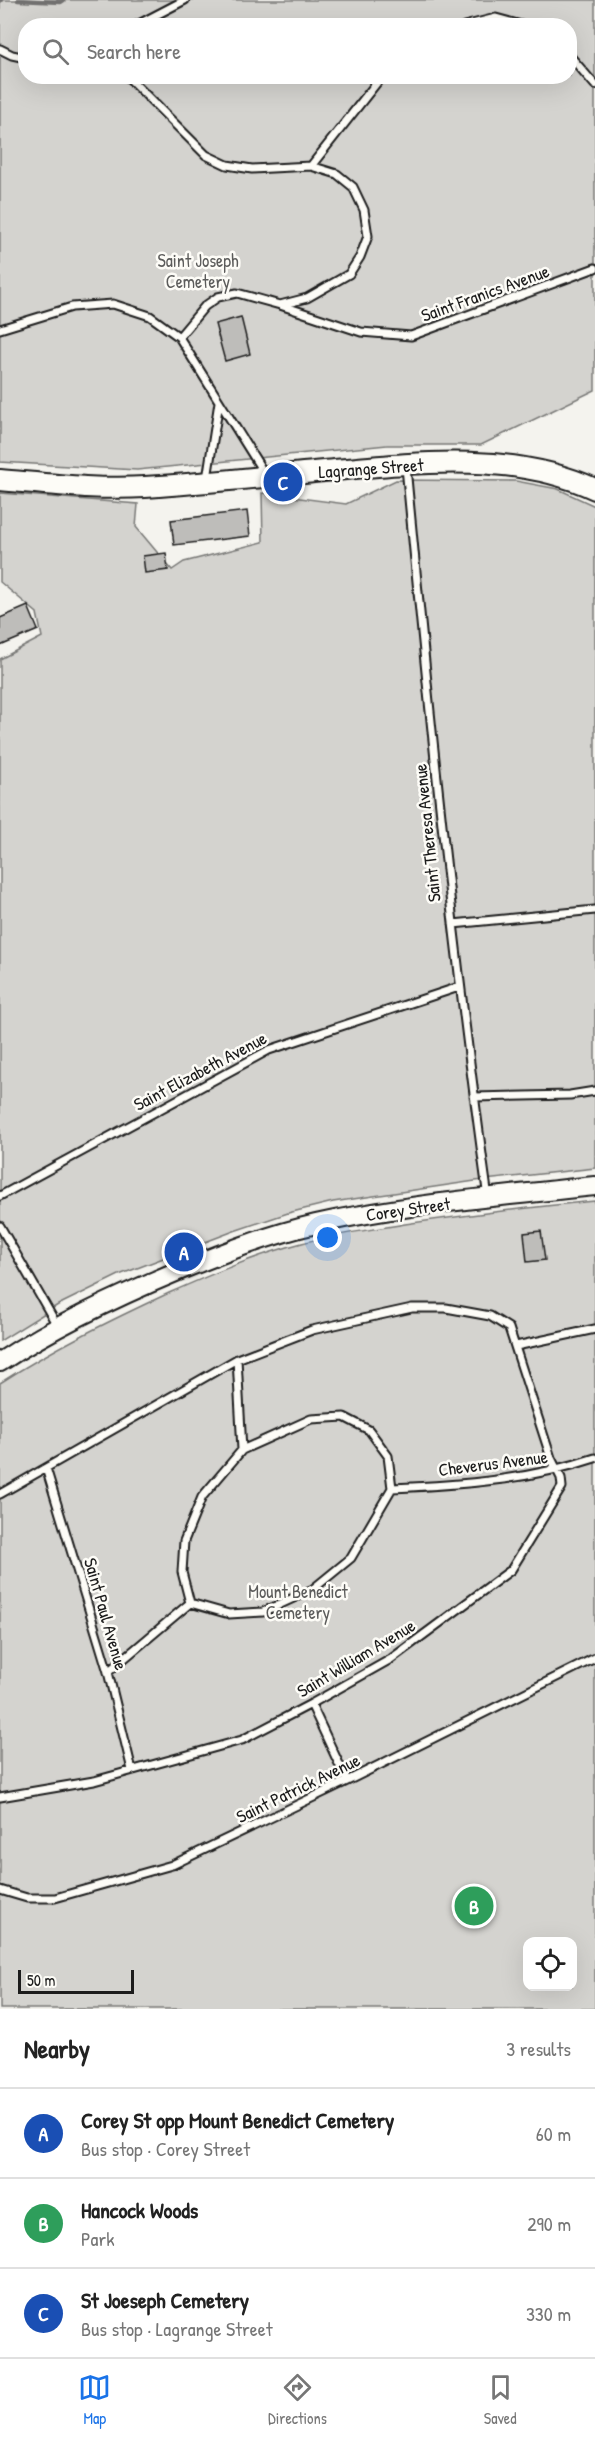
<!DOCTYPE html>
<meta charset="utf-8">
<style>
body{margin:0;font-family:"Patrick Hand",sans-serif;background:#f6f6f6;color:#222}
.controls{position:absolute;right:18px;bottom:18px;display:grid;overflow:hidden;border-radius:12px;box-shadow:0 6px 24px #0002}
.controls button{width:54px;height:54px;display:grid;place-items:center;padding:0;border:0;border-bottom:2px solid #e0e0e0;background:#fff;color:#222;font:30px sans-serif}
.scale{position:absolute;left:18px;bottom:15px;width:116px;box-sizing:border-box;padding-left:6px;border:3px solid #1c1c1c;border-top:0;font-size:16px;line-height:21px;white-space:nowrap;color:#1c1c1c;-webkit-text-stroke:4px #fdfcf7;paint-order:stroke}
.you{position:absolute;left:328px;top:1238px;width:21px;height:21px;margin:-15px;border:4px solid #fff;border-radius:50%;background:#1a73e8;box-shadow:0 0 0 9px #1a73e833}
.badge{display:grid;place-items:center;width:39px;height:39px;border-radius:50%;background:#1a73e8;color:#fff;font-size:20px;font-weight:700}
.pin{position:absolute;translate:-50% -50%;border:3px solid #fff;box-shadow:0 2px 6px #0006}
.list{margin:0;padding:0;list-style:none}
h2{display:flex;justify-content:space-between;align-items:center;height:78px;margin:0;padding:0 24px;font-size:26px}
h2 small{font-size:20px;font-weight:400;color:#767676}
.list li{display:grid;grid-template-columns:39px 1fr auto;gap:18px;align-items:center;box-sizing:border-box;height:90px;padding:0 24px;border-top:2px solid #e0e0e0}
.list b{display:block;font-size:22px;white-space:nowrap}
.list p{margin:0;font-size:20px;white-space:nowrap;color:#767676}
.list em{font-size:20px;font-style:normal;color:#767676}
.icon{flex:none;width:33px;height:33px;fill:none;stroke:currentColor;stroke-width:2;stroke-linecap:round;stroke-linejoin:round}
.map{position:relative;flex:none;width:595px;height:2009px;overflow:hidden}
.search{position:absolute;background:#fff;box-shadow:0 6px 24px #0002;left:18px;right:18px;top:18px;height:66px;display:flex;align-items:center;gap:15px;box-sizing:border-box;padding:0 21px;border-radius:24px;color:#767676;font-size:22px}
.sheet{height:348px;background:#fff}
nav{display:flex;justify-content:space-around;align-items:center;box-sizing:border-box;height:84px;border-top:2px solid #e0e0e0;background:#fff;font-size:16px;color:#767676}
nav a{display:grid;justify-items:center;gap:3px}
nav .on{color:#1a73e8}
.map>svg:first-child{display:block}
.green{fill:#d4d3cf;stroke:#787876;stroke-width:1.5;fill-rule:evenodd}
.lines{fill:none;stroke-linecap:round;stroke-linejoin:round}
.stream{stroke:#72716f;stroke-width:4.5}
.building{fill:#bebdba;stroke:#1c1c1c;stroke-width:1.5}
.service-casing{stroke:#1c1c1c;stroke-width:11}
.tertiary-casing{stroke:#1c1c1c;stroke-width:22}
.secondary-casing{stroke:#1c1c1c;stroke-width:24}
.service{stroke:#fdfcf7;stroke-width:7}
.tertiary{stroke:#fdfcf7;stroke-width:18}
.secondary{stroke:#fdfcf7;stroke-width:20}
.labels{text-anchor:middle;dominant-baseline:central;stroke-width:5;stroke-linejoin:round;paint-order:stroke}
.park-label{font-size:18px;fill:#5c5c5b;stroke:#fdfcf7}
.street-label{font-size:18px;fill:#1c1c1c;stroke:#fdfcf7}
</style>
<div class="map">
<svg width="595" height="2009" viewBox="0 0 595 2009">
<rect width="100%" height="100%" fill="#f4f3ee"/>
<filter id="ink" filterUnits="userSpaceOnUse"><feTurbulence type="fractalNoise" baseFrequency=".0167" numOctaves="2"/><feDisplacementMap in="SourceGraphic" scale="12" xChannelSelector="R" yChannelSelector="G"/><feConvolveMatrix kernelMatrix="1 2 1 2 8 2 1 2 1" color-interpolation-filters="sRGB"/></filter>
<g filter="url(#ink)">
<path class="green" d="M 0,0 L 595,0 L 595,390 L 481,445 L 387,445 L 137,470 L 0,462 ZM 26,26 L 570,26 L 570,76 L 26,76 Z
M 396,480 L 516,481 L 558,489 L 595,506 L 595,1168 L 475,1181 L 333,1202 L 288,1213 L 234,1231 L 119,1275 L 58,1305 L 0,1341 L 0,659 L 42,637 L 37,613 L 0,582 L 0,493 L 138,504 L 136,527 L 172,570 L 184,562 L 263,542 L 262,493 L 346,504 Z
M 595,1201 L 595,2009 L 0,2009 L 0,1383 C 54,1348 111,1320 169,1293 C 212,1274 256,1255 302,1243 C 335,1234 370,1230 405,1224 C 468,1215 531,1207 595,1201 ZM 528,1942 L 572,1942 L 572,1986 L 528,1986 Z"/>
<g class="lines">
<path class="stream" d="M 18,0 L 61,2 L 64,0
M 0,1 L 1,0"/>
</g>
<path class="building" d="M 241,317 L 250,354 L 225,361 L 215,324 Z
M 247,511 L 250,536 L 174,545 L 171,520 Z
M 166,553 L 168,570 L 145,573 L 143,556 Z
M 28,606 L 38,630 L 0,646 L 0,618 Z
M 541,1231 L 545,1260 L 527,1262 L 524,1233 Z"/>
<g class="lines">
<g class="service-casing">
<path id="service" d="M 135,26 L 185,0
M 464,26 L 496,18 L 525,26
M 0,49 L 12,55 L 26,58
M 570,56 L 595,85
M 127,76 L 206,155 L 227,165 L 252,169 L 311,166 L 337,174 L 353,187 L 364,210 L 368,236 L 360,257 L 349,274 L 307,298 L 280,305 L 237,293 L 218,297 L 205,306 L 179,337
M 311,166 L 382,76
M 280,305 L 361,332 L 411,336 L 595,268
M 0,329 L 72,307 L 113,304 L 150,316 L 179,337 L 264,473
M 406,467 C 429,711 454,955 488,1198
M 207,479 L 219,402
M 453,924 L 595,910
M 474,1097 L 570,1095 L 595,1091
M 0,1196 L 269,1050 L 459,987
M 0,1226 L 58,1327
M 516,1346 L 595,1329
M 237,1359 L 242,1450
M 344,1417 L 369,1430 L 388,1456 L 392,1488 L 351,1558 L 313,1589 L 263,1612 L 229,1614 L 190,1603 L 182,1572 L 184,1541 L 202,1497 L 242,1450 L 311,1419 Z
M 46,1468 L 108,1672 L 132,1770
M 392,1488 C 460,1485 530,1480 595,1458
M 0,1494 L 237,1359 L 312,1330 L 412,1308 L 446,1308 L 490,1316 L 509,1328 L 551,1458 L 561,1478 L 562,1487 L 511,1570 L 391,1659 L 311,1704 L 242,1740 L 94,1781 L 0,1797
M 108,1672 L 190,1603
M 311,1704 L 347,1781
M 0,1890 L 27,1898 L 55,1898 L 172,1865 L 347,1781 L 595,1658"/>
</g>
<g class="tertiary-casing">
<path id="tertiary" d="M 0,1362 C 56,1325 116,1297 178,1271 C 223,1253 268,1235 316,1224 C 407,1204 502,1196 595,1186"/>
</g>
<g class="secondary-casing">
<path id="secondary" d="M 0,480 C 48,484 97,490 145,487 C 209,483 272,476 335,470 C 420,462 516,452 595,489"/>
</g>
<use href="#service" class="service"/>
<use href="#tertiary" class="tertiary"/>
<use href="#secondary" class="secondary"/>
</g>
</g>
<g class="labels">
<g class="park-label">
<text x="198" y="260">Saint Joseph<tspan x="198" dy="21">Cemetery</tspan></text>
<text x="298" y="1591">Mount Benedict<tspan x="298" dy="21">Cemetery</tspan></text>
</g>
<g class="street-label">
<text transform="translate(485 293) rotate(-20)">Saint Franics Avenue</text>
<text transform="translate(371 468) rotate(-4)">Lagrange Street</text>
<text transform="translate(427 833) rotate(-96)">Saint Theresa Avenue</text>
<text transform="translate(200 1071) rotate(-28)">Saint Elizabeth Avenue</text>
<text transform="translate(408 1209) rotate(-8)">Corey Street</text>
<text transform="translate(493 1463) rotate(-7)">Cheverus Avenue</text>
<text transform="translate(106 1614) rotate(74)">Saint Paul Avenue</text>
<text transform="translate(356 1658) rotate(-31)">Saint William Avenue</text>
<text transform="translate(298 1788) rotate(-26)">Saint Patrick Avenue</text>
</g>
</g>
</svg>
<div class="controls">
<button><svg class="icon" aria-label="locate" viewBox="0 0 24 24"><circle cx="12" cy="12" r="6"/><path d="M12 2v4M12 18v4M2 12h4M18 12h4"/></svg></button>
</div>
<div class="scale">50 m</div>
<div class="you"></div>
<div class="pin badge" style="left:184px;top:1252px;background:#1a4fb4">A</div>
<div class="pin badge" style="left:474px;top:1906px;background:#2e9e5b">B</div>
<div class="pin badge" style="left:283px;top:482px;background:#1a4fb4">C</div>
<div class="search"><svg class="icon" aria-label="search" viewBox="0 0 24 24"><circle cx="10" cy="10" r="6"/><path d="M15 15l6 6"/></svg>Search here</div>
</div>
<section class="sheet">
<h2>Nearby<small>3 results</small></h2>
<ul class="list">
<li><span class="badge" style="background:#1a4fb4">A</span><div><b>Corey St opp Mount Benedict Cemetery</b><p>Bus stop · Corey Street</p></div><em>60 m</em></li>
<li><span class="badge" style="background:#2e9e5b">B</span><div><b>Hancock Woods</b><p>Park</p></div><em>290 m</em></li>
<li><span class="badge" style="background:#1a4fb4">C</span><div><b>St Joeseph Cemetery</b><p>Bus stop · Lagrange Street</p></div><em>330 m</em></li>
</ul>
</section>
<nav>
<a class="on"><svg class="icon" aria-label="map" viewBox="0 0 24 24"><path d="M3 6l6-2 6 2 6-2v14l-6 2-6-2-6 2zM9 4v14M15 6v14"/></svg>Map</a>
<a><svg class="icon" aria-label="directions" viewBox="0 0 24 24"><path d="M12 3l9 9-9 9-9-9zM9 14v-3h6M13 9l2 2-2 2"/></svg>Directions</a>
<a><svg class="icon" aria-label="saved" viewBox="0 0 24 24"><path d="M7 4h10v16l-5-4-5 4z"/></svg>Saved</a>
</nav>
